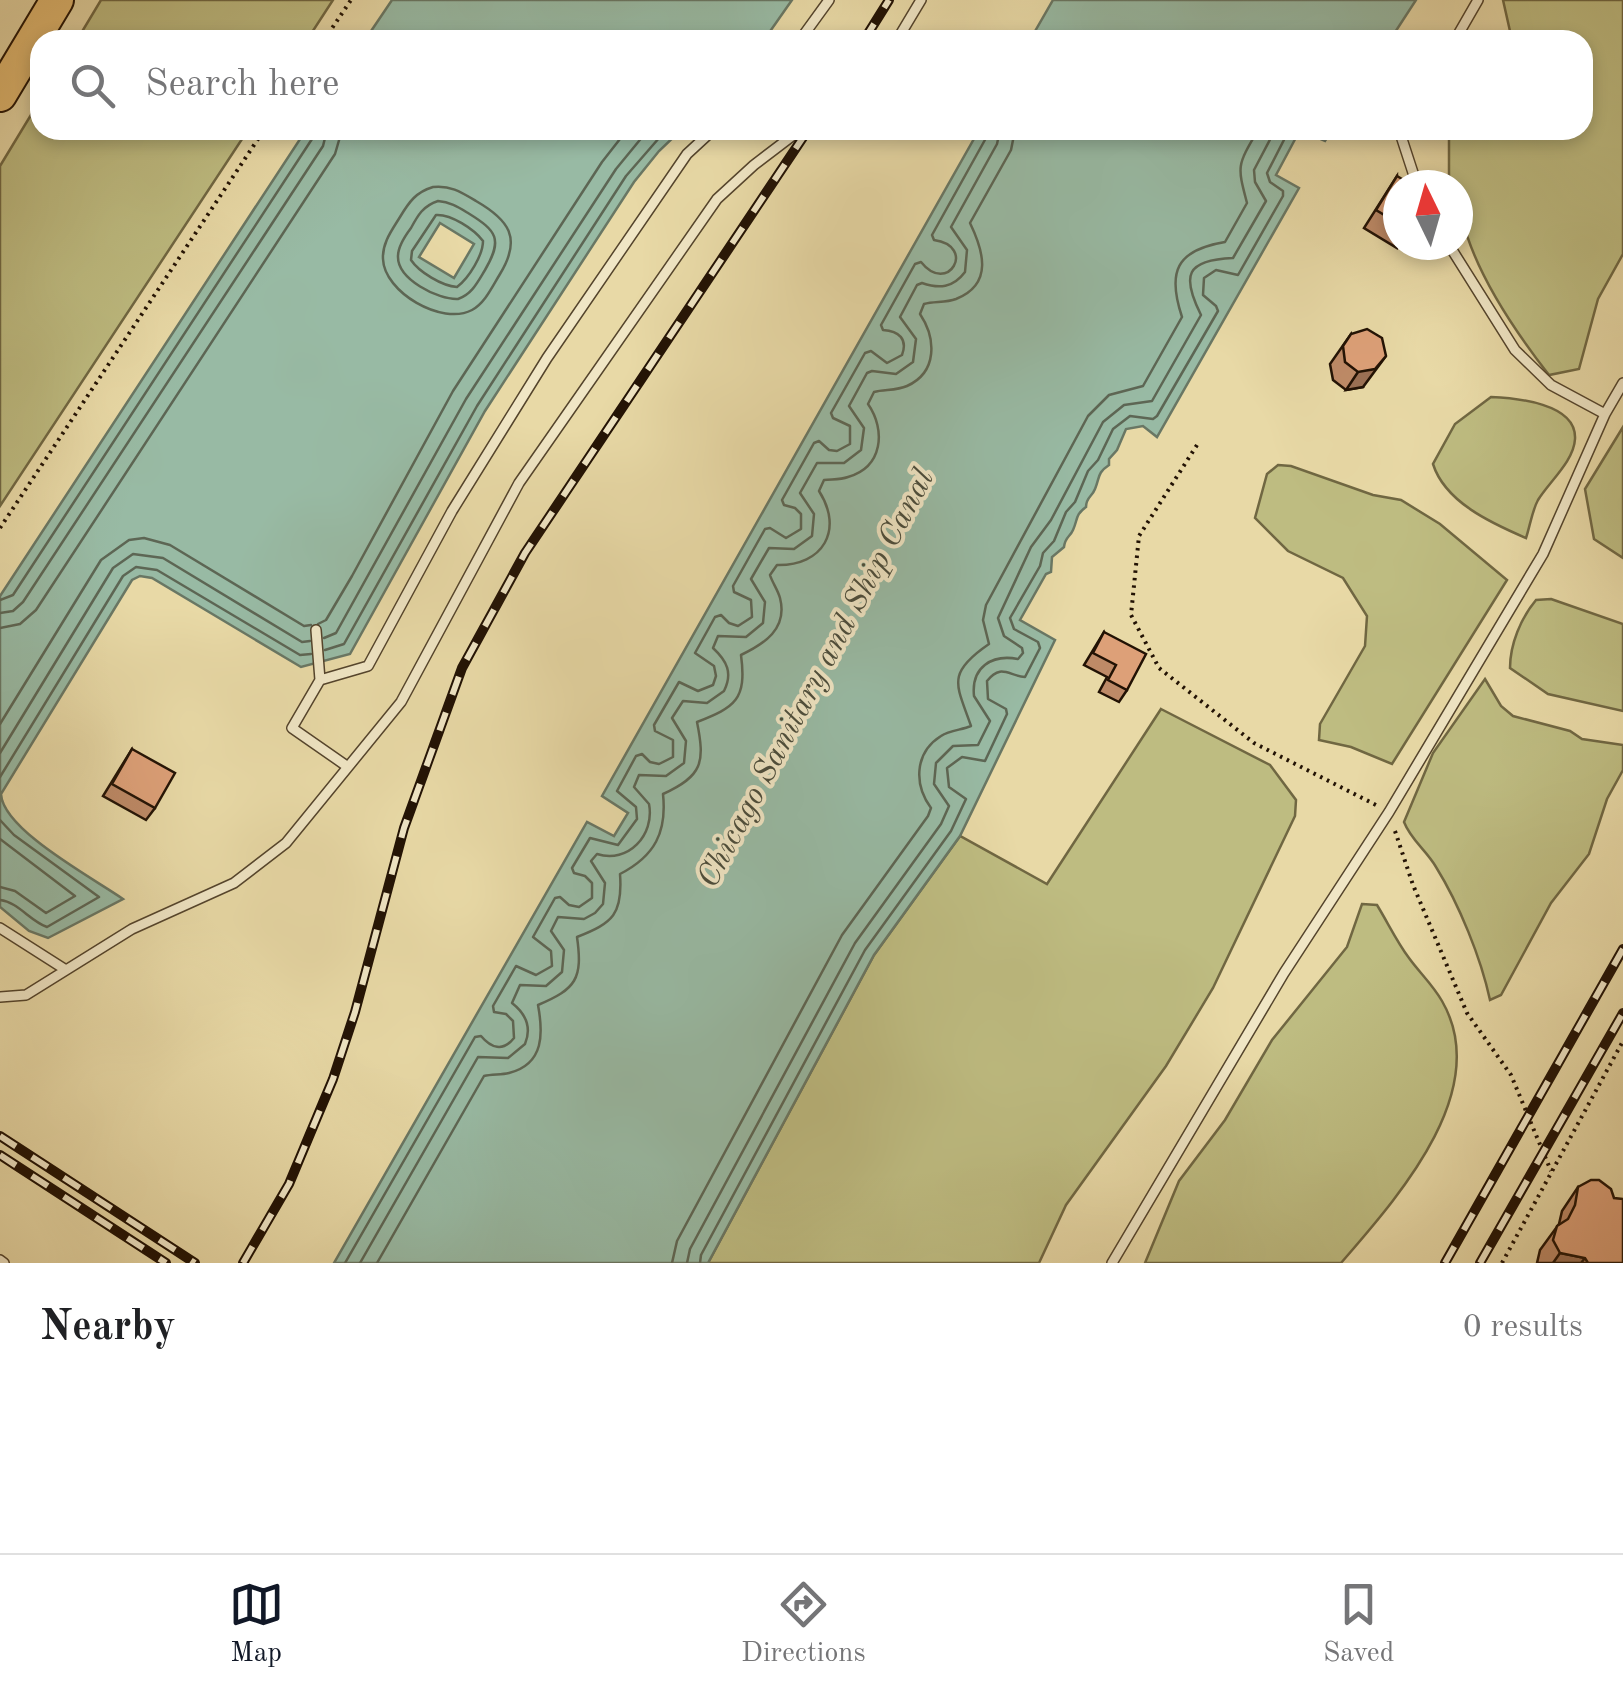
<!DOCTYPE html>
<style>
body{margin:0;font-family:"Old Standard TT",serif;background:#f6f6f6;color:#202124}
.compass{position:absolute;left:1383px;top:170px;width:90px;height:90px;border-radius:50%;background:#fff;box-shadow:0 5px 15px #0003;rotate:355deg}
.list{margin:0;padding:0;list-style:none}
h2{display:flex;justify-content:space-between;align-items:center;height:130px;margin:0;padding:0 40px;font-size:42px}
h2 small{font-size:32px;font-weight:400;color:#757577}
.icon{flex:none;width:55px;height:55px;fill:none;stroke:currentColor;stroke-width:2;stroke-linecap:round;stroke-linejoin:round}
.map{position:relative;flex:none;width:1623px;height:1263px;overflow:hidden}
.search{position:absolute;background:#fff;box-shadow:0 5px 15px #0003;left:30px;right:30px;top:30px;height:110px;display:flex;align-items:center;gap:25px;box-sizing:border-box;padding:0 35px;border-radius:30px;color:#757577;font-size:38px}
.sheet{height:290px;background:#fff}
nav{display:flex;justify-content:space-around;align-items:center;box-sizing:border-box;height:140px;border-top:2px solid #e0e0e0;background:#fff;font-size:28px;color:#757577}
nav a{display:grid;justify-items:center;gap:5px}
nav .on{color:#111827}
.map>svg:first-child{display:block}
.green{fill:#bebc81;stroke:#706742;stroke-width:2.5}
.water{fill:#98baa4;stroke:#697764;stroke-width:2.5;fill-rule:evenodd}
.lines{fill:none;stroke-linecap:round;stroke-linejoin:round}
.shore{stroke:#5d6654;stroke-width:2.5}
.lane-casing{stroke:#54442c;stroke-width:12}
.highway-casing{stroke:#221204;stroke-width:36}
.path{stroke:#221204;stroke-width:4;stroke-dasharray:2.5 5;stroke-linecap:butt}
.lane{stroke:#f0e6c5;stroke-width:9}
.highway{stroke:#e4bc73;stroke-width:32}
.rail-casing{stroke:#221204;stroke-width:10}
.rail{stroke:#f0e6c5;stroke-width:6;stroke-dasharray:19;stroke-linecap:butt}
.wall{fill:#be8a67;stroke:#221204;stroke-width:2.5}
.shaded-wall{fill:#9b7054;stroke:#221204;stroke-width:2.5}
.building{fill:#dda078;stroke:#221204;stroke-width:2.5}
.labels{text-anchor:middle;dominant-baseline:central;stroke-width:8;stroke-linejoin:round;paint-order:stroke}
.water-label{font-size:32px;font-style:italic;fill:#4b4d3c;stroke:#f0e6c5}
</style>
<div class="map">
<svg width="1623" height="1263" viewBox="0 0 1623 1263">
<rect width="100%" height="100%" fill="#e8d9a6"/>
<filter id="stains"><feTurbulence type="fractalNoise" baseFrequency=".002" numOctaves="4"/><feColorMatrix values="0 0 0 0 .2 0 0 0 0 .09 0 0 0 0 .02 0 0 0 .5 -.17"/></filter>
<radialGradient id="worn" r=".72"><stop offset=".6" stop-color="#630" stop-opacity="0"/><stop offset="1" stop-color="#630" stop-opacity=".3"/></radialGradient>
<path class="green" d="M 101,0 L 333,0 L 307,40 L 77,40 Z
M 1503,0 L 1623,0 L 1623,254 L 1598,299 L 1579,369 L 1549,375 C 1510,325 1458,249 1458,185 L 1449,185 L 1449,135 L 1460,130 L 1583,130 L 1583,40 L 1512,40 Z
M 40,100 L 40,130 L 248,130 L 0,506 L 0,166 Z
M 1491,397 C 1515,398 1577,403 1575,439 C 1574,461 1549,482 1538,500 C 1532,511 1530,526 1526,538 C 1491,523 1445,502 1433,464 L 1455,424 Z
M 1623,427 L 1623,558 L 1594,539 L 1585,489 Z
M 1278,465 L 1291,466 L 1373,495 L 1401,500 L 1440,524 L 1507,580 L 1392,764 L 1351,747 L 1319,740 L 1320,724 L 1365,646 L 1367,616 L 1343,578 L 1288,551 L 1255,518 L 1267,474 Z
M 1551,599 L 1623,624 L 1623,711 L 1548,694 L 1510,668 C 1510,644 1521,618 1536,600 Z
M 1485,679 L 1501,706 L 1513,716 L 1570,731 L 1582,739 L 1623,745 L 1623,770 L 1607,799 L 1589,854 L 1551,903 L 1501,995 L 1490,1000 C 1481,958 1459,904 1436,867 C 1426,850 1411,840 1404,822 L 1433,753 Z
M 1161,709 L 1270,765 L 1296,800 L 1295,816 L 1213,988 L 1166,1066 L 1066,1205 L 1039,1263 L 708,1263 L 874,955 L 960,836 L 1047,884 Z
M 1362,904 L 1377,905 C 1388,923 1397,942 1409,958 C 1419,972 1433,985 1442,1001 C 1494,1091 1397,1198 1341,1263 L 1145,1263 L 1179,1181 L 1225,1120 L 1272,1040 L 1347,947 Z"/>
<path class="water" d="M 392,0 L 792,0 L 764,40 L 365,40 Z
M 1053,0 L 1416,0 L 1390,40 L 1362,40 L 1354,36 L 1349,40 L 1030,40 Z
M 306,130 L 681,130 L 659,151 L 634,182 L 485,411 L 350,654 L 301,667 L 152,578 L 140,576 L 132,580 L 1,794 C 3,830 93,878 123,899 L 48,938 L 29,931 L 0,907 L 0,596 ZM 440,223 L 474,244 L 454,278 L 419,257 Z
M 979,130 L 1332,130 L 1325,141 L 1300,130 L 1276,175 L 1299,188 L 1157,437 L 1143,426 L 1126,429 L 1117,450 L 1109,459 L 1109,465 C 1097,473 1100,477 1095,489 C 1092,497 1086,497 1086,507 C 1075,515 1078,519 1073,530 C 1070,537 1065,537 1064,547 L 1052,557 L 1051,572 L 1046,574 L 1020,620 L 1055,640 L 960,836 L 874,955 L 708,1263 L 334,1263 L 587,822 L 614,836 L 628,813 L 602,796 Z"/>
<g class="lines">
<path class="shore" d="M 433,187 C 450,185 461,192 476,201 C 509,220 522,238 500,274 C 492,287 485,303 472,310 C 442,326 384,292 383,259 C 382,243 392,230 400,217 C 409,202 416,192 433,187 Z
M 438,201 C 450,202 458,207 468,213 C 497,231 503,239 485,270 C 477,283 472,294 458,299 C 438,300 397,279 398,256 C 398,246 405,236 411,228 C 418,215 423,206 438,201 Z
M 436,215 C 451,214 474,229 483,241 C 483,255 469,278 457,287 C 442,286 419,272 411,260 L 412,251 Z
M 0,600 L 13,595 L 312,139 L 314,130
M 0,613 L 13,611 L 23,602 L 323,146 L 327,130
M 318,624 L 326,620 L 352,576 L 453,391 L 602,162 L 627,130
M 0,628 L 20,624 L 36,610 L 335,154 L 342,130
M 324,638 L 336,633 L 466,399 L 616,169 L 648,130
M 325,650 L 344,644 L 477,406 L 626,176 L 666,130
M 0,724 L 101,560 L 129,540 L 144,538 L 170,545 L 304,626 L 311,625
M 0,753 L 113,568 L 133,554 L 163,558 L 302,642 L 310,641
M 0,777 L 123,576 L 136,567 L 157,570 L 300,655 L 311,654
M 0,820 L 14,835 L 99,897 L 47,927 C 30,921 18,902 0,900
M 0,839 L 75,896 L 46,913 L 15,891 L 0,887
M 345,1263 L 475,1037 L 481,1036 C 491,1048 503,1052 514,1038 L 513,1021 L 506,1014 L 494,1012 L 493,1006 L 516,966 L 536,975 L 552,966 L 551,951 L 533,937 L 555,898 L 560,897 L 569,905 L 579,907 L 592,898 L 592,883 L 585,876 L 574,873 L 572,868 L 590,838 L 618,845 L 637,819 L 636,807 L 617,791 L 636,756 L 642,754 L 650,762 L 659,764 L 673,757 L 673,740 L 655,731 L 654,725 L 679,682 L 698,691 L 713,685 L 716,676 L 714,666 L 695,653 L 715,617 L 721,615 L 729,623 L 738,626 L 752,617 L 751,600 L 734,592 L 733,586 L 765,529 L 770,528 L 786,538 L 801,529 L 801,514 L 795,508 L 784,505 L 782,500 L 814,443 L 819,441 L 829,450 L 837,451 L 850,444 L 850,426 L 833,418 L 831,413 L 865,353 L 871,351 L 887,363 L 902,355 C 908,339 899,331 883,330 L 881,325 L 915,264 L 921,262 C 948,296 977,246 934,240 L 932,235 L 986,138 L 987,130
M 360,1263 L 478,1057 L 508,1058 L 525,1044 C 532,1027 526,1014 512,1003 L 520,985 L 546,986 L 562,972 L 564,950 L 551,931 L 558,917 L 584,919 L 595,913 L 603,904 L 605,883 L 591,861 L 597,854 C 628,864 655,835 649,804 L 634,787 L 639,775 L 666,776 L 684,763 L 686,741 L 672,718 L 683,701 L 707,703 L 724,691 C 733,673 727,661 713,648 L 718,636 L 746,637 L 763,623 L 765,602 L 751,579 L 769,548 L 794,549 L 812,536 L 814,514 L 800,493 L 817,463 L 844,463 L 861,450 L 864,428 L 849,406 L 867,373 L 872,371 L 896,374 L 913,362 L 916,339 L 900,317 L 917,285 L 922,283 C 939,289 953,288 965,272 L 967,250 L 951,227 L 997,144 L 1000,130
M 377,1263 L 484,1076 C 492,1074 501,1075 509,1073 C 545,1064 543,1032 538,1005 C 576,989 583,979 577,937 C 613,923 623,914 620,874 C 655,856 667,832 663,794 C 703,776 705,762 697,722 C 735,707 747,700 741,655 C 764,644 788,629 780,598 C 778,590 772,582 770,575 L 777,565 C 823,566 844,530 819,491 L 824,480 C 832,479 840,480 848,477 C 883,467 886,430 868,404 L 874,392 C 884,389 896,391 907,386 C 938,372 936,338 920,314 L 924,304 C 934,301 945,303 956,299 C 994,284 983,250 970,223 L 1011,150 L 1015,130
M 672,1263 L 677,1241 L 842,935 L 928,816 L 931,808 C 914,785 914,753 941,736 C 950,730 962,730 971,726 C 957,685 945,674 989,644 L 983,620 L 986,605 L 1088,416 L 1109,395 L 1143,386 L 1182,317 C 1167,272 1176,250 1225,242 L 1247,203 C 1237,165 1237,166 1258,130
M 687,1263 L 690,1249 L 855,943 L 941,824 L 949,806 L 934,784 L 936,763 L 953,746 L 978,745 L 990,721 L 974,696 C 971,667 992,654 1018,659 L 1023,653 L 1022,648 L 1004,636 L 998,618 L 1031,547 L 1051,520 L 1103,422 L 1124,405 L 1152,401 L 1201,315 C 1181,275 1186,260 1233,258 L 1266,201 L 1255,182 L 1254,170 L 1275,130
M 700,1263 L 701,1255 L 865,950 L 951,831 L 966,799 L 949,787 L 947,768 L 962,757 L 985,761 L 1007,714 L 1006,709 L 988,699 L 987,681 C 1001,663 1009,676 1025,677 L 1040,648 L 1038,642 L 1014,629 L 1010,618 L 1040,566 L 1043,553 L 1054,541 L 1066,512 L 1075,502 L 1088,471 L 1098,460 L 1113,429 L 1130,416 L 1153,419 L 1157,416 L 1218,311 L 1216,306 L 1203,295 L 1204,278 L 1216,270 L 1238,275 L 1283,196 L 1283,191 L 1270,182 L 1267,173 L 1289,130"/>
<g class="lane-casing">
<path id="lane" d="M 800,40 L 829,0
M 897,40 L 921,0
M 1455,40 L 1478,0
M 1405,130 L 1401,136 L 1417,185
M 1449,245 L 1515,350 L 1551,385 L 1605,414
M 316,630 L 320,680
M 348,767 L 292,728 L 320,680 L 368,666 L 452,511 L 547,358 L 687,154 L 713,130
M 0,928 L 66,970
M 0,997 L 26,995 L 132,929 L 234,883 L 286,843 L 401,702 L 519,483 L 717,199 L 754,165 L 800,130
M 0,1260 L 4,1263
M 1112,1263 L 1284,973 L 1389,812 L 1543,554 L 1605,414 L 1623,383"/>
</g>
<g class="highway-casing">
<path id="highway" d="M 0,95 L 57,0"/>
</g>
<path class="path" d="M 324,40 L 351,0
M 1197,445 L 1139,536 L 1131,615 L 1159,668 L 1254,743 L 1376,805
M 0,528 L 264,130
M 1395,831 L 1413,885 L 1467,1013 L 1511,1075 L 1551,1171
M 1502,1263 L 1623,1041"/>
<use href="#lane" class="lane"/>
<use href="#highway" class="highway"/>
<g class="rail-casing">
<path id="rail" d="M 864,40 L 889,0
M 0,1136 L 195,1263
M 0,1155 L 166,1263
M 243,1263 L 289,1184 L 333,1079 L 355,1012 L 404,828 L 462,668 L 525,553 L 808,130
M 1445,1263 L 1623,949
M 1480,1263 L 1623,1013"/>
</g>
<use href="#rail" class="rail"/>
</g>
<path class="wall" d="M 1397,176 L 1398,245 L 1397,248 L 1364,228 Z
M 1351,334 L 1363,387 L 1346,390 L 1333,380 L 1330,364 Z
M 1104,632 L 1127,690 L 1119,702 L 1099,692 L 1107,677 L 1084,665 Z
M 132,749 L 155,808 L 146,820 L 103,796 Z
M 1578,1187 L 1623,1263 L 1537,1263 L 1540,1250 L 1559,1224 L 1562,1211 Z"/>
<path class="shaded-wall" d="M 1386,356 L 1363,387 L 1346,390 L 1358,372 Z
M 1560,1253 L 1585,1258 L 1581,1263 L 1553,1263 Z"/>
<path class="building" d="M 1397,176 L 1412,185 L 1398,185 L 1398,223 L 1376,210 Z
M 1367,329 L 1382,338 L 1386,356 L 1375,369 L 1358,372 L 1345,362 L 1343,346 L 1351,334 Z
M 1104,632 L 1146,654 L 1127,690 L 1108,680 L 1116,665 L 1093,653 Z
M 132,749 L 175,773 L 155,808 L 112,784 Z
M 1591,1180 L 1599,1180 L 1611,1189 L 1614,1198 L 1623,1199 L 1623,1263 L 1588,1263 L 1585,1258 L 1560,1253 L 1553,1240 L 1557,1226 L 1568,1219 L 1575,1205 L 1578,1187 Z"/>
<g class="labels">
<g class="water-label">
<text transform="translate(817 679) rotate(-62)">Chicago Sanitary and Ship Canal</text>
</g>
</g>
<rect width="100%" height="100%" filter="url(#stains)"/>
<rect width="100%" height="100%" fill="url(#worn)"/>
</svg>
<svg class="compass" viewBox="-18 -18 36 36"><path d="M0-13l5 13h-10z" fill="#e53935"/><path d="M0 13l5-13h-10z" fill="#757577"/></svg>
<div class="search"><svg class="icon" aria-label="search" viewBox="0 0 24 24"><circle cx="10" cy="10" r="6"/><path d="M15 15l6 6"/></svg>Search here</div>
</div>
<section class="sheet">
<h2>Nearby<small>0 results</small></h2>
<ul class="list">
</ul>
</section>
<nav>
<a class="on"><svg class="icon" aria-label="map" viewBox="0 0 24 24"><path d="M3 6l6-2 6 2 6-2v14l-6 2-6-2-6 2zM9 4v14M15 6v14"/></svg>Map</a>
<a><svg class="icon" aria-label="directions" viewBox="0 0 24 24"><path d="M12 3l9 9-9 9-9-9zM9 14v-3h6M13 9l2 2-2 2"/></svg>Directions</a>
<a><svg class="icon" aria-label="saved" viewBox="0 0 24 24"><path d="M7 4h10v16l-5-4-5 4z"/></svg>Saved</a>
</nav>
